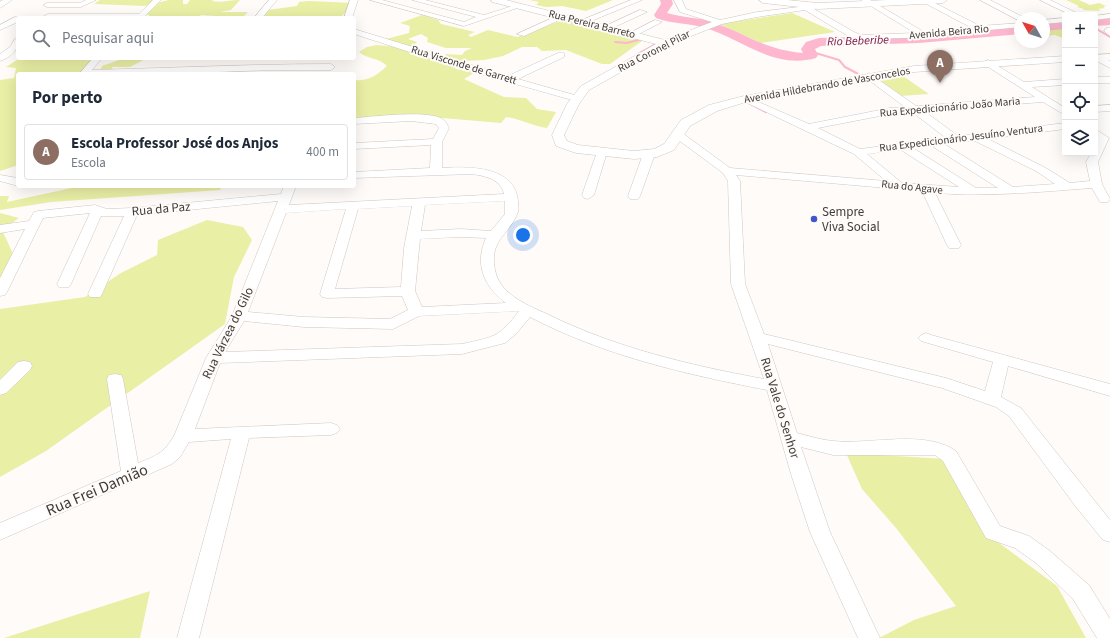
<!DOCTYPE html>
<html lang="pt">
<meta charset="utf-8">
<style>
body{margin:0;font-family:"Source Sans 3",sans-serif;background:#f6f6f7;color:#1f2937}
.controls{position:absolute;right:12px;top:12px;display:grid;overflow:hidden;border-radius:4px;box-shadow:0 4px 16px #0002}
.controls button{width:36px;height:36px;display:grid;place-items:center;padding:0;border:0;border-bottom:1px solid #e0e1e3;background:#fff;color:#1f2937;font:20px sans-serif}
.compass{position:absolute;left:1014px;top:12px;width:36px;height:36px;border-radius:50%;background:#fff;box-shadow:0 4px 16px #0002;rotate:309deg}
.you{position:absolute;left:523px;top:235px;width:14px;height:14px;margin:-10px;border:3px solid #fff;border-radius:50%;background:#1a73e8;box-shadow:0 0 0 6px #1a73e833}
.badge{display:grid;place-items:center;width:26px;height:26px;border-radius:50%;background:#111827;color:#fff;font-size:13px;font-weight:700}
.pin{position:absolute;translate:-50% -33px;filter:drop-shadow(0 1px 2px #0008)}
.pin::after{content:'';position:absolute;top:21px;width:14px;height:12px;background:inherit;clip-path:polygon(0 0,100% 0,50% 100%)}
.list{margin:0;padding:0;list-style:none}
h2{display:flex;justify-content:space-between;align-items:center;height:52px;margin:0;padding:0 16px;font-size:17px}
h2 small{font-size:13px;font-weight:400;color:#747a83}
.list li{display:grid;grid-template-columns:26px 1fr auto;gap:12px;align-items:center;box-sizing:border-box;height:56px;margin:0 8px 8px;padding:0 8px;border:1px solid #e0e1e3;border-radius:4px}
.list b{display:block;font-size:15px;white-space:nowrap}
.list p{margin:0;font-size:13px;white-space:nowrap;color:#747a83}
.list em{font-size:13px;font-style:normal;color:#747a83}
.icon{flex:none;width:22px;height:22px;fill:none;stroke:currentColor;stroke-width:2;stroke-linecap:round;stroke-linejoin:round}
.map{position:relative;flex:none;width:1110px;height:638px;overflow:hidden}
.search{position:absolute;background:#fff;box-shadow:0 4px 16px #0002;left:16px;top:16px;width:340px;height:44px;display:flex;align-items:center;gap:10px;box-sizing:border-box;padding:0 14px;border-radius:4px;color:#747a83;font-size:15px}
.panel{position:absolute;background:#fff;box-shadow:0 4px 16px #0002;left:16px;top:72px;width:340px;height:116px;border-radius:4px}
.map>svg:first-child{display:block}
.green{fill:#e9efa5}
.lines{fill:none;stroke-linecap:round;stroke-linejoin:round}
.stream-far1{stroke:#fdb7ce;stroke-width:2}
.stream{stroke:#fdb7ce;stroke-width:2.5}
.river{fill:#fdb7ce;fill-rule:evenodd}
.minor-casing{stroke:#d0c6c0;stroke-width:1}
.tertiary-casing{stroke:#d0c6c0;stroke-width:1}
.minor{fill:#fff;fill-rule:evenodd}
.tertiary{fill:#fff;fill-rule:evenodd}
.poi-dot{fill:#4255c8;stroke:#fffbf8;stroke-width:1.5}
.labels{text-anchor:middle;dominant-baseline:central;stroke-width:4;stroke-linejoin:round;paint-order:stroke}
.far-street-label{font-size:11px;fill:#3f3b38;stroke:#fffbf8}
.far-water-label{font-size:12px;font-style:italic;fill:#751142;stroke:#fffbf8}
.street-label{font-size:13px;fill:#3f3b38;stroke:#fffbf8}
.poi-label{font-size:13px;fill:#3f3b38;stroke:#fffbf8;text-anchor:start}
.near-street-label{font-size:16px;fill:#3f3b38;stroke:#fffbf8}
</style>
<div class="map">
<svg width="1110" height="638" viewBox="0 0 1110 638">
<rect width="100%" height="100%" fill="#fffbf8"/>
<path class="green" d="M 100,0 L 157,0 L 154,3 L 145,6 L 94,4 Z
M 169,0 L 183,0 L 183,4 L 187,4 L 190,0 L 213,0 L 212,1 C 221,3 230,0 240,0 L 231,10 L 220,12 L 248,12 L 242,18 L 201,15 L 198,18 L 151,18 L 152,17 L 146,14 L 156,3 Z
M 529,0 L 613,0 L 586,11 L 562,6 L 546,7 L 536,5 L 539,2 Z
M 1066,0 L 1079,0 L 1090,5 L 1099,3 L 1106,6 L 1103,7 L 1105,8 L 1098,9 L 1101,11 L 1082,10 L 1084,9 L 1077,7 L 1079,6 Z
M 309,1 L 353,3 L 342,16 L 261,18 L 268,10 L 297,6 L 299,2 Z
M 792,13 L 835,32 L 761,43 L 719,24 Z
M 422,15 L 438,20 L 441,24 L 475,32 L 468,35 L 471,37 L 488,30 L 517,37 L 560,21 L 581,24 L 642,41 L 610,64 L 602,64 L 566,50 L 542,51 L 537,47 L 522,47 L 503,56 L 484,60 L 462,61 L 447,58 L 445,54 L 462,55 L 465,51 L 472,48 L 446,48 L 427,42 L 428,38 L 421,34 L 408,39 L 417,42 L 412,47 L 386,39 L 409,33 L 410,26 L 400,23 Z
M 1065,26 L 1065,39 L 1055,35 L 1044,36 L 1044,30 Z
M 377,45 L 397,47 L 453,64 L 456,69 L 474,73 L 464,79 L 504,97 L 526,98 L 537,109 L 556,112 L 547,128 C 532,126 521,119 506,117 L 501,123 L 431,117 L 354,119 L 354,80 C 369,81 376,76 387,66 C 379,57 368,60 359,52 L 367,47 Z
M 20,58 L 99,58 L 85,74 L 18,74 L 18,165 L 0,171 L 0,80 L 14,78 L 16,68 L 6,67 Z
M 147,58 L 130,67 L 112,67 L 114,74 L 99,74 L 102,66 L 122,59 Z
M 900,74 L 929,94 L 900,96 L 874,78 Z
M 81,186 L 222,186 L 220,190 L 51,202 L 0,210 L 0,196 L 9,196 L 7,202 Z
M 0,213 L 19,218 L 2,230 L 14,256 L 0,283 Z
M 207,220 L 243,227 L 252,240 L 234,277 L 225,324 L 46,451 L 0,477 L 0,309 L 85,297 L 121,273 L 157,255 L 158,240 Z
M 846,453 L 946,459 L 991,537 L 1057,586 L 1086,638 L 879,638 L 914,620 L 956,606 L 896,528 L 862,489 Z
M 150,591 L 140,638 L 4,638 Z"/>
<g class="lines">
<path class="stream-far1" d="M 1095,28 L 1110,37
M 615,42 L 627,43 L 642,39
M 809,51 L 839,60 L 845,67 L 864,77
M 638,54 L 658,43"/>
<path class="stream" d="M 747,102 L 766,112"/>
<path class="river" d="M 660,0 L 672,0 L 673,4 L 667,13 C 682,18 700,17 715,23 C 748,35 766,50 803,53 L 801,49 L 806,42 L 819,38 L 919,35 L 1020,26 L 1020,34 L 919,43 L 821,46 L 815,49 L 818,55 L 816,58 C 775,70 743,40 706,28 C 690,23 672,24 656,18 L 654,15 L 661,4 Z
M 1110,17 L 1110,25 L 1095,26 L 1095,18 Z
M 1065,21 L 1065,29 L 1044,31 L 1044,23 Z"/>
<g class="minor-casing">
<path id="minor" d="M 3,0 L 12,0 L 0,8 L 0,2 Z
M 86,0 L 96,0 L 81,7 L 47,7 L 43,5 L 47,3 L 80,3 Z
M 153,0 L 161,0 L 143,18 L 47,18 L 44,16 L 48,14 L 139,14 Z
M 269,0 L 277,0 L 262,18 L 254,18 Z
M 350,0 L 358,0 L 352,18 L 344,18 Z
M 370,0 L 382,0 L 464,22 L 476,17 L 412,0 L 425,0 L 484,15 L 519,4 L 523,6 L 464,26 Z
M 631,0 L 642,0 L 584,24 L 577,22 Z
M 674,0 L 682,0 L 686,9 L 720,20 L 757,12 L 815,5 L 819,7 L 814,9 L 854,32 L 861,35 L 915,33 L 861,0 L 870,0 L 924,32 L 970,27 L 919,0 L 929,0 L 980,26 L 1020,23 L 1020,27 L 904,38 L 861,39 L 848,36 L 805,10 L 757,17 L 722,24 L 665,46 L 661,43 L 662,41 L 712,22 L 680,12 Z
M 980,0 L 990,0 L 1025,18 L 1018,20 Z
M 1040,0 L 1050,0 L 1081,15 L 1071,15 Z
M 640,10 L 647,12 L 608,30 L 601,28 Z
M 1110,14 L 1110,18 L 1095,20 L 1095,16 Z
M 559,15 L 566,17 L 524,36 L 517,34 Z
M 15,17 L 21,18 L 18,18 L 18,22 L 0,30 L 0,25 Z
M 1065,18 L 1065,22 L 1044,24 L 1044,20 Z
M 655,20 L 662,22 L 635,36 L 628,34 Z
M 1107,28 L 1110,28 L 1110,36 L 1104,31 Z
M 354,29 L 508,76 L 558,53 L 564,53 L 564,57 L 518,79 L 578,96 L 580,98 L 575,101 L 572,100 L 459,68 L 354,34 Z
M 15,39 L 18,39 C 18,50 12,57 0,61 L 0,54 L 10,47 Z
M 1095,56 L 1100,56 L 1110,61 L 1110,68 L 1095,60 Z
M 93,58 L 102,58 L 92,70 C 172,68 251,64 331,64 L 335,67 L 331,70 L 272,70 L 166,74 L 79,74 Z
M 988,60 L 1024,82 L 1065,79 L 1065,85 L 1032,87 L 1065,108 L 1065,115 L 1043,102 L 924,111 L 958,136 L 1065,123 L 1065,129 L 988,139 L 1044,167 L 1070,183 L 1090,181 L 1086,162 L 1091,153 L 1095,153 L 1095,145 L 1098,139 L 1095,137 L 1095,129 L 1109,138 L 1098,162 L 1102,184 L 1110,199 L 1108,202 L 1100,202 L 1092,188 C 1039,192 988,197 935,193 L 961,245 L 959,248 L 949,248 L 947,245 L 922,191 L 736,175 L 740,181 L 745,284 L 764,334 L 946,378 L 985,391 L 993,362 L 921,341 L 918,338 L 921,335 L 926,333 L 931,335 L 1110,384 L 1110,396 L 1008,366 L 1001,397 L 1021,408 L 1110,520 L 1110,542 L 1103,540 L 1076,507 L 1009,416 L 996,407 L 942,388 L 768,344 L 797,433 C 809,436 821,440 833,441 C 871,445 924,429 956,451 L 1000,526 L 1029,536 L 1050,551 L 1089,585 L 1110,619 L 1110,638 L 1097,638 L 1073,599 L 1036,563 L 1015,548 L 986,538 L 943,461 L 935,455 L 833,455 L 801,447 L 830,532 L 880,638 L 858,638 L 810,532 L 791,474 L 767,390 C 685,374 605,356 530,317 L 516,334 L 505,343 L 462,354 L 220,363 L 195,429 L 331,423 L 337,425 L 340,429 L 337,433 L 331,435 L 249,438 L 199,638 L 177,638 L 231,439 L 189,442 L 180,457 L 172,464 L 0,540 L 0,523 L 121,471 L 107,379 L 109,375 L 115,374 L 121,375 L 123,379 L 138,463 C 156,456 164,453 174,436 L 206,358 L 232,316 L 278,201 L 137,215 L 102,294 L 100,297 L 90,297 L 88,294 L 124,216 L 101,216 L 71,284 L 69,287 L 59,287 L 57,284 L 90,213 L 43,218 L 7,292 L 5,295 L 0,296 L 0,278 L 25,229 L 0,233 L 0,225 L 29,221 L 34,212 L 38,211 L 95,205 L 107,209 L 132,208 L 281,194 L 284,186 L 296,186 L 289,205 L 504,194 C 501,179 485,176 472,174 L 354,178 L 354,172 L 430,168 L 431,145 L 354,149 L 354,143 L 433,139 L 439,128 L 436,124 L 411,121 L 354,124 L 354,118 C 372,117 431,109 444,120 C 446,122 448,126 449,128 L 442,142 L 442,168 C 473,166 523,166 518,212 C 509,237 487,239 496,274 C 502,295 529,306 547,314 C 616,348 689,365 764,379 L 731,284 L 728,181 L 723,173 L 673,136 L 672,134 L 673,132 L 681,132 L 730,168 L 886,181 L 854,154 L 739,99 L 741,97 L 747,97 L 809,124 L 890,108 L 905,107 L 866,78 L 864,76 L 869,73 L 916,106 L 1035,97 L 985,65 L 984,63 ZM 912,112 L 946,138 L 860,149 L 818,128 L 890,114 ZM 975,141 L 1036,171 L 1055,184 L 1013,187 L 944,144 ZM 932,146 L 998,188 L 976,188 L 913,148 ZM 901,150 L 959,187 L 902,183 L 867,154 ZM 505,201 L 505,214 L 491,231 L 461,229 L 421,231 L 425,205 ZM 412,206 L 404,248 L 401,287 L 335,289 L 358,209 ZM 346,209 L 320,294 L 322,297 L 327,298 L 402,296 L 408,310 L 390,319 L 304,317 L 248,312 L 286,213 ZM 461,237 L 486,238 C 474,264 484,287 506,303 L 422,307 L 415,291 L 420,239 ZM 519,311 C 499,338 493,337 462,344 L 225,352 L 244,321 L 304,327 L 393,329 L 419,316 Z
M 1095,77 L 1110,77 L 1110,83 L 1095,83 Z
M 1110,105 L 1110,111 L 1095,112 L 1095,106 Z
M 602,149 L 607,152 L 594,195 L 588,199 L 584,198 L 582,195 L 597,152 Z
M 649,151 L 655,154 L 640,196 L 638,199 L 630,199 L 628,196 L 643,154 Z
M 0,175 L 18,178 L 18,186 L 0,181 Z
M 24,361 L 30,362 L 32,366 L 30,370 L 6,393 L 0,395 L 0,380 L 18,362 Z"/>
</g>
<g class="tertiary-casing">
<path id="tertiary" d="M 491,0 L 506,0 L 669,41 L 670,43 L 669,45 L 589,90 L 579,104 L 564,135 L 567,141 L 578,145 L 634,151 L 654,149 L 664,144 L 681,120 L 709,105 L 744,96 L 914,66 L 1065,56 L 1065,62 L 914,72 L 746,102 L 717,111 L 690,126 L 674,150 L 657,157 L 634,159 L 576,153 L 556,146 L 552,135 L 567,104 L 581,86 L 656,44 L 492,2 Z
M 759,0 L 787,0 L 818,3 L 888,0 L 947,0 L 943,3 L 818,9 L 763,3 Z
M 1110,54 L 1110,60 L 1095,61 L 1095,55 Z"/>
</g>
<use href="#minor" class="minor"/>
<use href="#tertiary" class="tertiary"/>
</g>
<circle class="poi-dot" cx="814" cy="219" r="4"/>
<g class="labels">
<g class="far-street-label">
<text transform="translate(592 24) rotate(14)">Rua Pereira Barreto</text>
<text transform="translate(949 32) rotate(-5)">Avenida Beira Rio</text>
<text transform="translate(654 51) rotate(-27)">Rua Coronel Pilar</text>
<text transform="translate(464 65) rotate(17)">Rua Visconde de Garrett</text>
<text transform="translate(827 85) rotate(-10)">Avenida Hildebrando de Vasconcelos</text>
<text transform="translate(950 107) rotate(-5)">Rua Expedicionário João Maria</text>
<text transform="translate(961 138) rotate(-7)">Rua Expedicionário Jesuíno Ventura</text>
<text transform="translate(912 187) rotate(6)">Rua do Agave</text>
</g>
<g class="far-water-label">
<text transform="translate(858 41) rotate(-2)">Rio Beberibe</text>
</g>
<g class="street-label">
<text transform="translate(161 209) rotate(-5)">Rua da Paz</text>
<text transform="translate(228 333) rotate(-64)">Rua Várzea do Gilo</text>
<text transform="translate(780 408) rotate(73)">Rua Vale do Senhor</text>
</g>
<g class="poi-label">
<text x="822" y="212">Sempre<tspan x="822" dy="15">Viva Social</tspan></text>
</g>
<g class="near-street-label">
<text transform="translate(97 490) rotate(-23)">Rua Frei Damião</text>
</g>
</g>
</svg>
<div class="controls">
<button>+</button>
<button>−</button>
<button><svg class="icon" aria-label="locate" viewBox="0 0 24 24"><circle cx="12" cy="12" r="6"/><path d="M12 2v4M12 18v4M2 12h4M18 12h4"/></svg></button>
<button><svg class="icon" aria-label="layers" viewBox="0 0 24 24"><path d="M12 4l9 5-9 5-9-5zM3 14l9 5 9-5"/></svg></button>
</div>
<svg class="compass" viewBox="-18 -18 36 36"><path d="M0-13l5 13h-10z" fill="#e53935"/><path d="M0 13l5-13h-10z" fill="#747a83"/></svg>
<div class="you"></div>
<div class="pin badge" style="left:940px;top:83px;background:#8d6e63">A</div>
<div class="search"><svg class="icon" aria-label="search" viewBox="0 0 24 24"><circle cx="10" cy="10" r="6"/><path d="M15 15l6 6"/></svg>Pesquisar aqui</div>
<section class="panel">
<h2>Por perto<small></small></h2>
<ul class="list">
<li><span class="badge" style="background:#8d6e63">A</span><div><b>Escola Professor José dos Anjos</b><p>Escola</p></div><em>400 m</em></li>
</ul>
</section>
</div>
